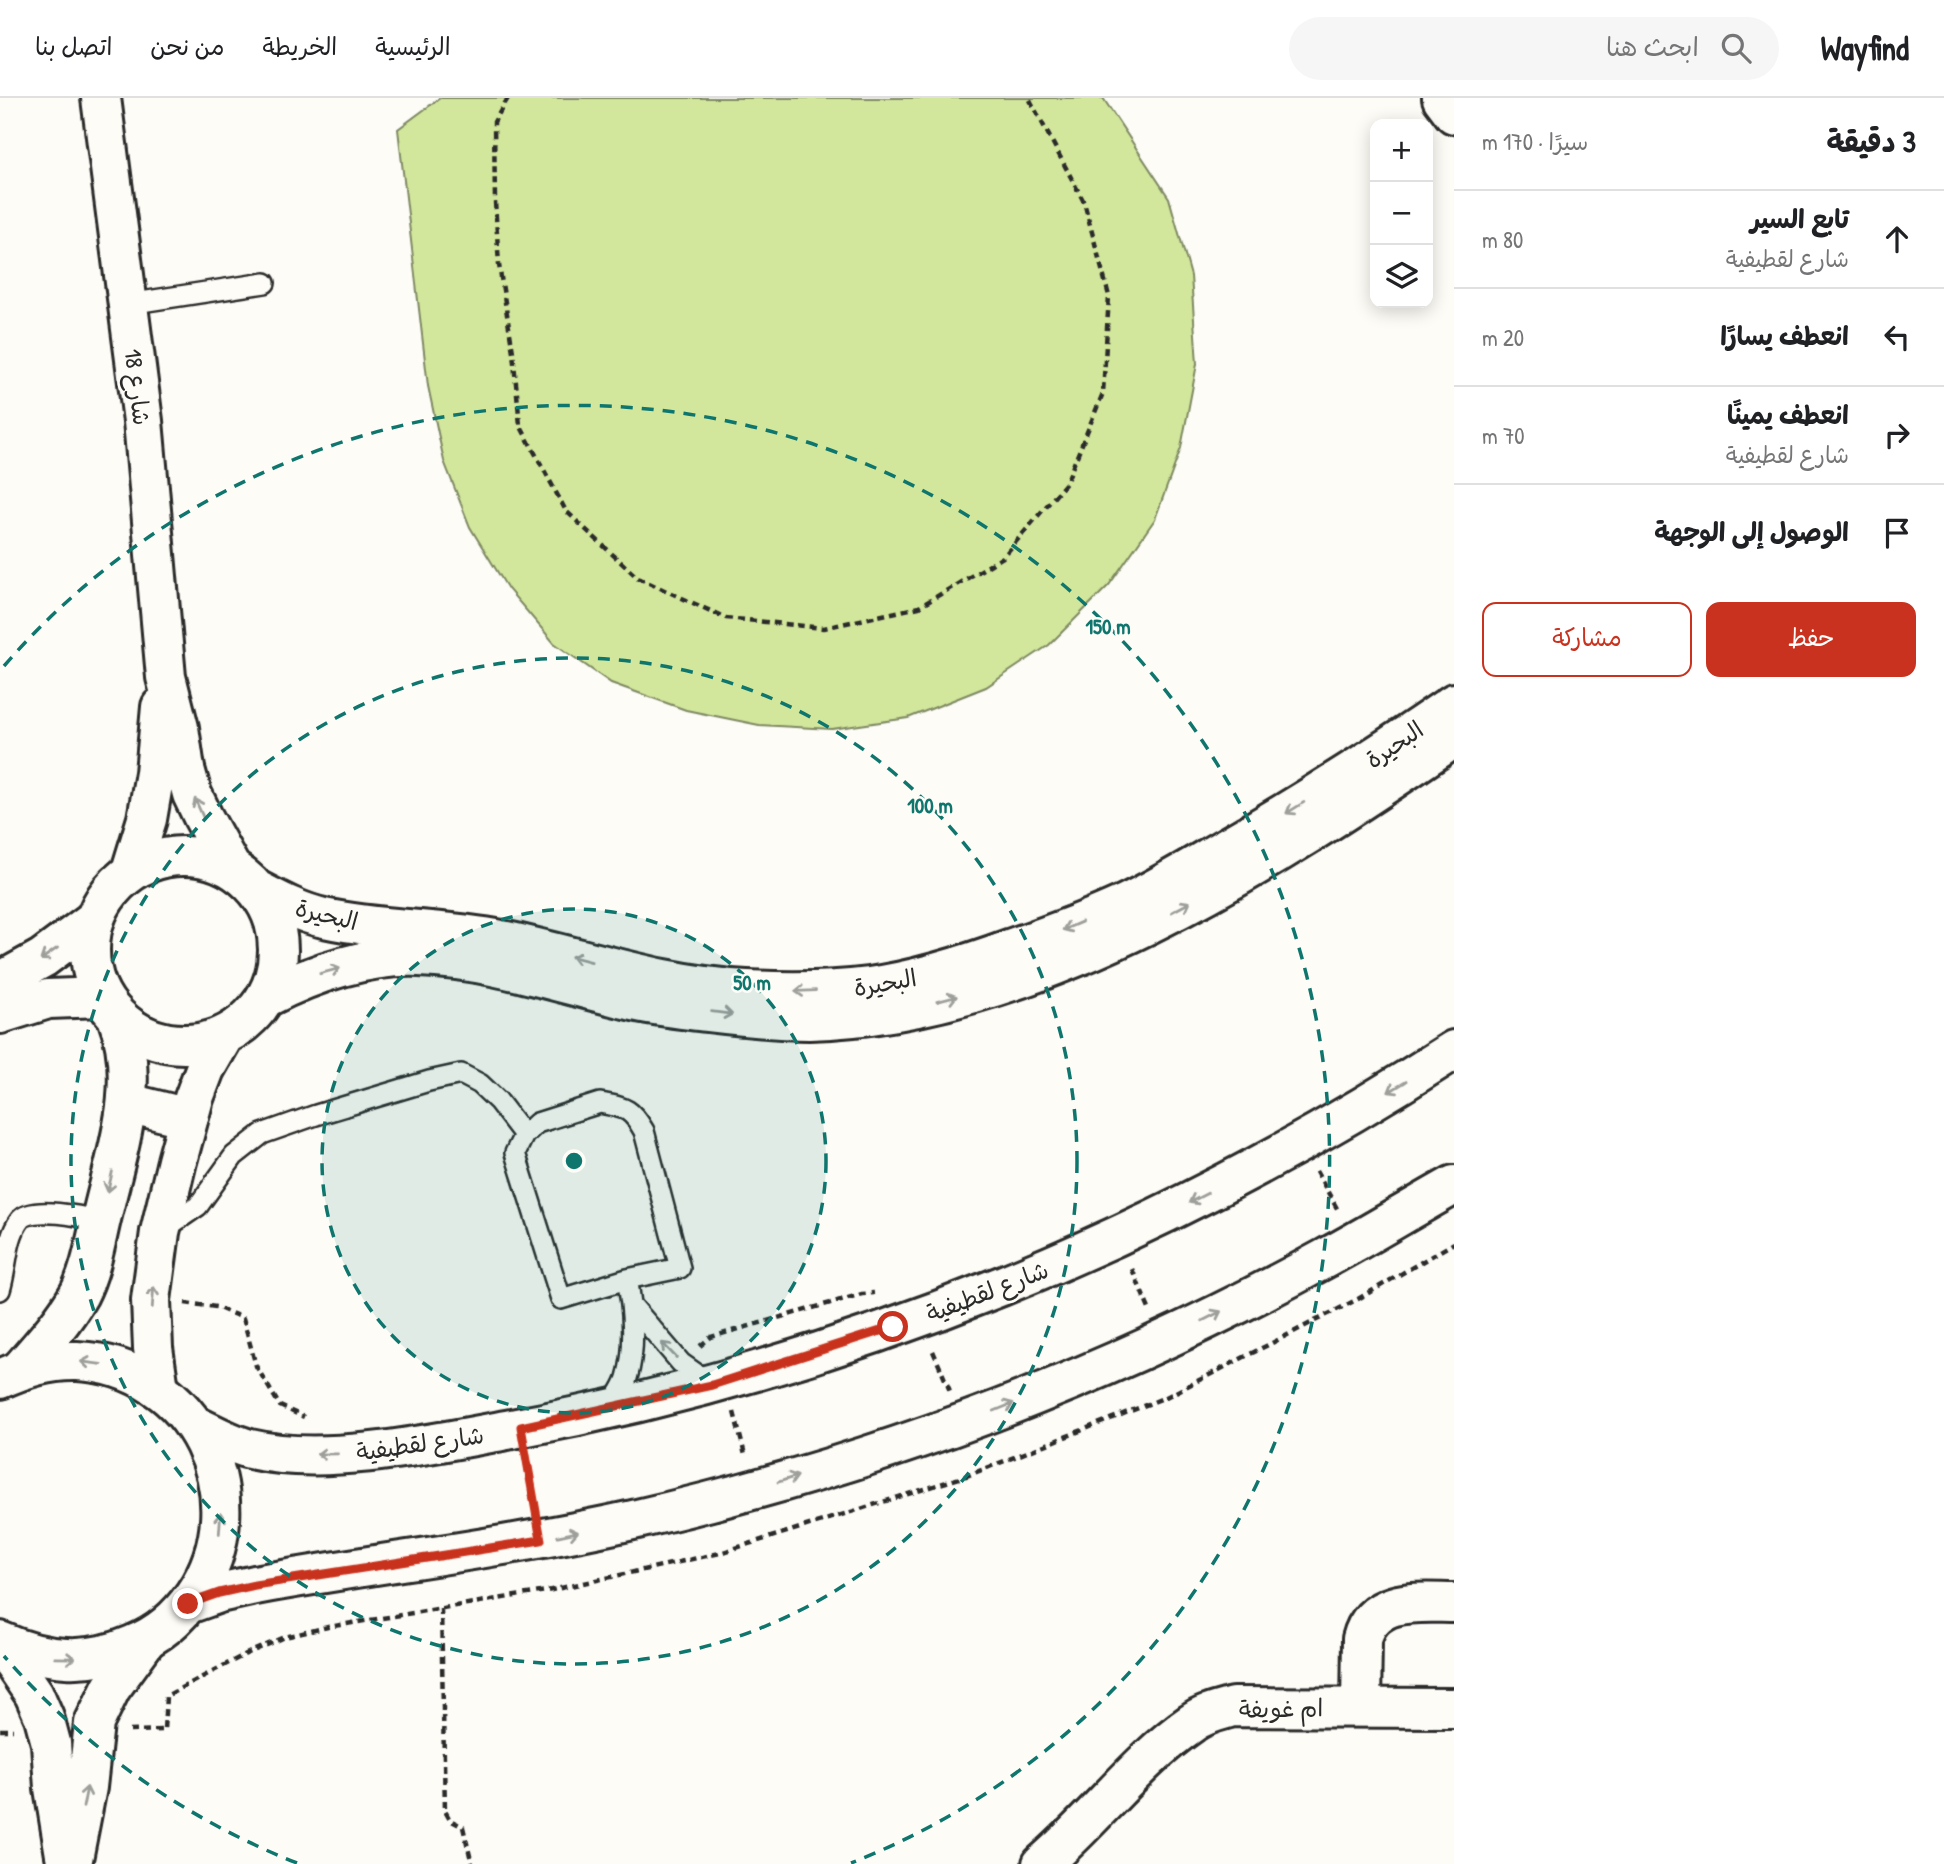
<!DOCTYPE html>
<html lang="ar">
<meta charset="utf-8">
<style>
body{margin:0;font-family:"Patrick Hand","Playpen Sans Arabic",sans-serif;background:#f6f6f6;color:#202124;direction:rtl}
.controls{position:absolute;right:21px;top:21px;display:grid;overflow:hidden;border-radius:14px;box-shadow:0 4px 18px #0003}
.controls button{width:63px;height:63px;display:grid;place-items:center;padding:0;border:0;border-bottom:2px solid #e0e0e0;background:#fff;color:#202124;font:35px sans-serif}
.stop{position:absolute;width:21px;height:21px;margin:-16px;border:5px solid #c8321e;border-radius:50%;background:#fff}
.stop.end{background:#c8321e;border-color:#fff;box-shadow:0 2px 7px #0008}
.list{margin:0;padding:0;list-style:none}
h2{display:flex;justify-content:space-between;align-items:center;height:91px;margin:0;padding:0 28px;font-size:30px}
h2 small{font-size:23px;font-weight:400;color:#757577}
.list li{display:grid;grid-template-columns:46px 1fr auto;gap:21px;align-items:center;box-sizing:border-box;height:98px;padding:0 28px;border-top:2px solid #e0e0e0}
.list b{display:block;font-size:26px;white-space:nowrap}
.list p{margin:0;font-size:23px;white-space:nowrap;color:#757577}
.list em{font-size:23px;font-style:normal;color:#757577}
.actions{display:flex;gap:14px;padding:21px 28px}
.actions a{flex:1;padding:16px 0;border:2px solid #c8321e;border-radius:14px;text-align:center;font-size:24px;color:#c8321e}
.actions .main{background:#c8321e;color:#fff}
.icon{flex:none;width:38px;height:38px;fill:none;stroke:currentColor;stroke-width:2;stroke-linecap:round;stroke-linejoin:round}
.map{position:relative;flex:none;width:1454px;height:1766px;overflow:hidden;direction:ltr}
header{display:flex;align-items:center;gap:42px;box-sizing:border-box;height:98px;padding:0 35px;background:#fff;border-bottom:2px solid #e0e0e0}
header strong{font-size:33px}
nav{display:flex;gap:38px;margin-inline-start:auto;font-size:24px}
.search{width:490px;height:63px;background:#f6f6f6;display:flex;align-items:center;gap:18px;box-sizing:border-box;padding:0 24px;border-radius:38px;color:#757577;font-size:26px}
main{display:flex}
aside{flex:1;background:#fff}
.map>svg:first-child{display:block}
.green{fill:#d2e79c;stroke:#7e8964;stroke-width:2}
.lines{fill:none;stroke-linecap:round;stroke-linejoin:round}
.lane-casing{stroke:#2b2b2b;stroke-width:24}
.street-casing{stroke:#2b2b2b;stroke-width:44}
.secondary-casing{stroke:#2b2b2b;stroke-width:44}
.path{stroke:#2b2b2b;stroke-width:4.5;stroke-dasharray:7 5;stroke-linecap:butt}
.lane{stroke:#fdfcf7;stroke-width:19}
.street{stroke:#fdfcf7;stroke-width:38}
.secondary{stroke:#fdfcf7;stroke-width:38}
.oneway{stroke:#9e9e9b}
.route{stroke:#c8321e;stroke-width:9}
.ring{fill:none;stroke:#0f766e;stroke-width:3.5;stroke-dasharray:12 9}
.labels{text-anchor:middle;dominant-baseline:central;stroke-width:5;stroke-linejoin:round;paint-order:stroke}
.street-label{font-size:24px;fill:#2b2b2b;stroke:#fdfcf7}
.centre{fill:#0f766e;stroke:#fdfcf7;stroke-width:3.5}
.ring-label{font-size:21px;text-anchor:middle;font-weight:bold;fill:#0f766e;stroke:#fdfcf7;stroke-width:5;stroke-linejoin:round;paint-order:stroke}
</style>
<header>
<strong>Wayfind</strong>
<div class="search"><svg class="icon" aria-label="search" viewBox="0 0 24 24"><circle cx="10" cy="10" r="6"/><path d="M15 15l6 6"/></svg>ابحث هنا</div>
<nav><a>الرئيسية</a><a>الخريطة</a><a>من نحن</a><a>اتصل بنا</a></nav>
</header>
<main>
<aside>
<h2>3 دقيقة<small>سيرًا · 170 m</small></h2>
<ul class="list">
<li><svg class="icon" aria-label="ahead" viewBox="0 0 24 24"><path d="M12 20V5M6 11l6-6 6 6"/></svg><div><b>تابع السير</b><p>شارع لقطيفية</p></div><em>80 m</em></li>
<li><svg class="icon" aria-label="left" viewBox="0 0 24 24"><path d="M17 20v-9H6M10 6l-5 5 5 5"/></svg><div><b>انعطف يسارًا</b></div><em>20 m</em></li>
<li><svg class="icon" aria-label="right" viewBox="0 0 24 24"><path d="M7 20v-9h11M14 6l5 5-5 5"/></svg><div><b>انعطف يمينًا</b><p>شارع لقطيفية</p></div><em>70 m</em></li>
<li><svg class="icon" aria-label="arrive" viewBox="0 0 24 24"><path d="M6 21V4h12l-3 4 3 4H6"/></svg><div><b>الوصول إلى الوجهة</b></div></li>
</ul>
<div class="actions"><a class="main">حفظ</a><a>مشاركة</a></div>
</aside>
<div class="map">
<svg width="1454" height="1766" viewBox="0 0 1454 1766">
<rect width="100%" height="100%" fill="#fdfcf7"/>
<filter id="ink" filterUnits="userSpaceOnUse"><feTurbulence type="fractalNoise" baseFrequency=".0143" numOctaves="2"/><feDisplacementMap in="SourceGraphic" scale="14" xChannelSelector="R" yChannelSelector="G"/><feConvolveMatrix kernelMatrix="1 2 1 2 8 2 1 2 1" color-interpolation-filters="sRGB"/></filter>
<g filter="url(#ink)">
<path class="green" d="M 440,0 L 1103,0 L 1169,100 L 1191,178 L 1197,266 L 1181,350 L 1155,421 L 1109,487 L 1049,547 L 986,589 L 908,620 L 832,631 L 759,627 L 686,612 L 611,585 L 554,545 L 508,491 L 470,429 L 444,363 L 428,288 L 398,31 Z"/>
<g class="lines">
<g class="lane-casing">
<path id="lane" d="M 128,206 L 265,185
M 600,1005 C 626,1010 631,1010 644,1033 L 680,1170 L 627,1181 L 561,1201 L 515,1055 L 524,1037 L 537,1025 Z
M 163,1132 L 198,1108 L 234,1058 L 262,1036 L 316,1017 L 429,983 L 461,976 L 480,986 L 498,1003 L 524,1037
M 0,1192 C 7,1171 6,1140 20,1122 C 31,1107 84,1119 101,1123
M 633,1209 L 681,1265 L 711,1286
M 611,1310 C 616,1300 624,1290 627,1280 C 636,1251 633,1210 627,1181"/>
</g>
<g class="street-casing">
<path id="street" d="M 101,0 L 143,323 L 166,579 L 179,630 L 185,671 L 192,696 L 203,719 L 231,770
M 1442,0 L 1454,16
M90 852a94 94 0 1 1 188 0a94 94 0 1 1-188 0Z
M 131,773 L 147,721 L 155,675 L 161,609
M 259,793 C 280,804 301,815 324,820 C 383,833 443,830 502,842 C 584,859 663,888 747,892 C 788,894 829,894 869,889 C 918,882 966,867 1012,850 C 1050,837 1088,823 1125,806 C 1156,791 1186,773 1215,756 C 1297,709 1376,659 1454,605
M 0,884 L 43,860 L 94,822
M 267,899 C 314,875 366,857 419,859 C 493,861 566,888 638,904 C 661,909 684,911 707,914 C 740,918 775,922 809,922 C 1039,916 1270,766 1454,640
M 0,916 L 48,901 L 102,899
M 128,1005 L 188,1020
M 20,1272 C 41,1248 63,1224 79,1196 C 92,1171 96,1140 103,1113 C 118,1050 142,983 117,919
M 159,1291 L 153,1250 L 151,1202 L 160,1134 L 177,1063 L 194,1000 L 205,971 L 224,938
M 0,1546 L 34,1596 L 44,1619 L 51,1645 L 54,1690 L 65,1757
M 1361,1609 L 1362,1541 C 1373,1498 1420,1505 1454,1505
M 72,1766 L 87,1689 L 94,1625 L 111,1590 L 146,1542
M 1042,1766 C 1093,1723 1138,1662 1192,1625 C 1204,1616 1219,1613 1233,1609 L 1454,1610"/>
</g>
<g class="secondary-casing">
<path id="secondary" d="M 0,1281 C 24,1270 50,1262 77,1263 C 195,1268 260,1400 194,1497 C 179,1519 158,1537 133,1547 C 87,1567 45,1563 0,1543
M 194,1327 C 212,1335 230,1346 250,1351 C 325,1369 436,1345 512,1331 C 848,1269 1167,1138 1454,952
M 188,1506 L 219,1495 L 255,1487 C 381,1464 508,1450 633,1422 C 875,1367 1109,1279 1326,1160 C 1369,1137 1411,1111 1454,1087"/>
</g>
<path class="path" d="M 508,0 L 494,24 L 495,104 L 499,167 L 513,254 L 520,327 L 566,413 L 638,480 L 726,520 L 824,530 L 919,509 L 1003,459 L 1066,385 L 1103,295 L 1109,198 L 1084,104 L 1029,0
M 1316,1073 L 1339,1114
M 1132,1171 L 1149,1211
M 185,1205 L 216,1209 L 243,1220 L 256,1268 L 280,1308 L 304,1319
M 700,1248 L 711,1239 L 862,1196 L 874,1195
M 933,1253 L 950,1293
M 734,1314 L 745,1357
M 527,1365 L 534,1404
M 441,1510 L 445,1713 L 450,1722 L 463,1729 L 472,1766
M 0,1632 L 13,1632
M 130,1633 L 164,1632 L 166,1598 L 246,1556 L 285,1539 L 328,1529 L 552,1492 L 720,1455 L 969,1377 L 1166,1299 L 1358,1201 L 1454,1145"/>
<use href="#lane" class="lane"/>
<use href="#street" class="street"/>
<use href="#secondary" class="secondary"/>
</g>
<defs><path id="oneway-shaft" d="M-6 0H5M1.5-3L5.5 0L1.5 3" fill="none" stroke-width="1.6" stroke-linecap="round" stroke-linejoin="round" transform="scale(1.75)"/></defs>
<g class="oneway">
<use href="#oneway-shaft" transform="translate(199 710) rotate(-114)"/>
<use href="#oneway-shaft" transform="translate(1295 710) rotate(148)"/>
<use href="#oneway-shaft" transform="translate(1181 809) rotate(-28)"/>
<use href="#oneway-shaft" transform="translate(1072 828) rotate(157)"/>
<use href="#oneway-shaft" transform="translate(49 856) rotate(145)"/>
<use href="#oneway-shaft" transform="translate(581 861) rotate(-165)"/>
<use href="#oneway-shaft" transform="translate(330 873) rotate(-15)"/>
<use href="#oneway-shaft" transform="translate(805 893) rotate(178)"/>
<use href="#oneway-shaft" transform="translate(947 901) rotate(-15)"/>
<use href="#oneway-shaft" transform="translate(722 915) rotate(7)"/>
<use href="#oneway-shaft" transform="translate(1397 989) rotate(149)"/>
<use href="#oneway-shaft" transform="translate(110 1084) rotate(103)"/>
<use href="#oneway-shaft" transform="translate(1198 1100) rotate(153)"/>
<use href="#oneway-shaft" transform="translate(153 1199) rotate(-86)"/>
<use href="#oneway-shaft" transform="translate(1212 1218) rotate(-27)"/>
<use href="#oneway-shaft" transform="translate(669 1252) rotate(-134)"/>
<use href="#oneway-shaft" transform="translate(91 1265) rotate(-172)"/>
<use href="#oneway-shaft" transform="translate(1004 1309) rotate(-22)"/>
<use href="#oneway-shaft" transform="translate(327 1356) rotate(179)"/>
<use href="#oneway-shaft" transform="translate(788 1381) rotate(-17)"/>
<use href="#oneway-shaft" transform="translate(220 1425) rotate(-86)"/>
<use href="#oneway-shaft" transform="translate(568 1436) rotate(-12)"/>
<use href="#oneway-shaft" transform="translate(65 1560) rotate(1)"/>
<use href="#oneway-shaft" transform="translate(85 1699) rotate(-79)"/>
</g>
</g>
<g class="lines" filter="url(#ink)">
<path class="route" d="M 188,1506 L 219,1495 L 255,1487 L 541,1442 L 521,1329 L 712,1287 L 893,1229"/>
</g>
<circle cx="574" cy="1063" r="252" fill="#0f766e" fill-opacity=".12"/>
<g class="ring">
<circle cx="574" cy="1063" r="252"/>
<circle cx="574" cy="1063" r="503"/>
<path d="M297 1765A755 755 0 0 1 4 1558M4 568A755 755 0 1 1 851 1765"/>
</g>
<g class="labels">
<g class="street-label">
<text transform="translate(138 289) rotate(83)">شارع 18</text>
<text transform="translate(1394 646) rotate(-34)">البحيرة</text>
<text transform="translate(327 816) rotate(14)">البحيرة</text>
<text transform="translate(885 884) rotate(-10)">البحيرة</text>
<text transform="translate(987 1193) rotate(-21)">شارع لقطيفية</text>
<text transform="translate(420 1345) rotate(-8)">شارع لقطيفية</text>
<text transform="translate(1281 1610) rotate(-1)">ام غويفة</text>
</g>
</g>
<circle cx="574" cy="1063" r="10" class="centre"/>
<g class="ring-label">
<text x="1108" y="536">150 m</text>
<text x="930" y="715">100 m</text>
<text x="752" y="892">50 m</text>
</g>
</svg>
<div class="controls">
<button>+</button>
<button>−</button>
<button><svg class="icon" aria-label="layers" viewBox="0 0 24 24"><path d="M12 4l9 5-9 5-9-5zM3 14l9 5 9-5"/></svg></button>
</div>
<div class="stop" style="left:893px;top:1229px"></div>
<div class="stop end" style="left:188px;top:1506px"></div>
</div>
</main>
